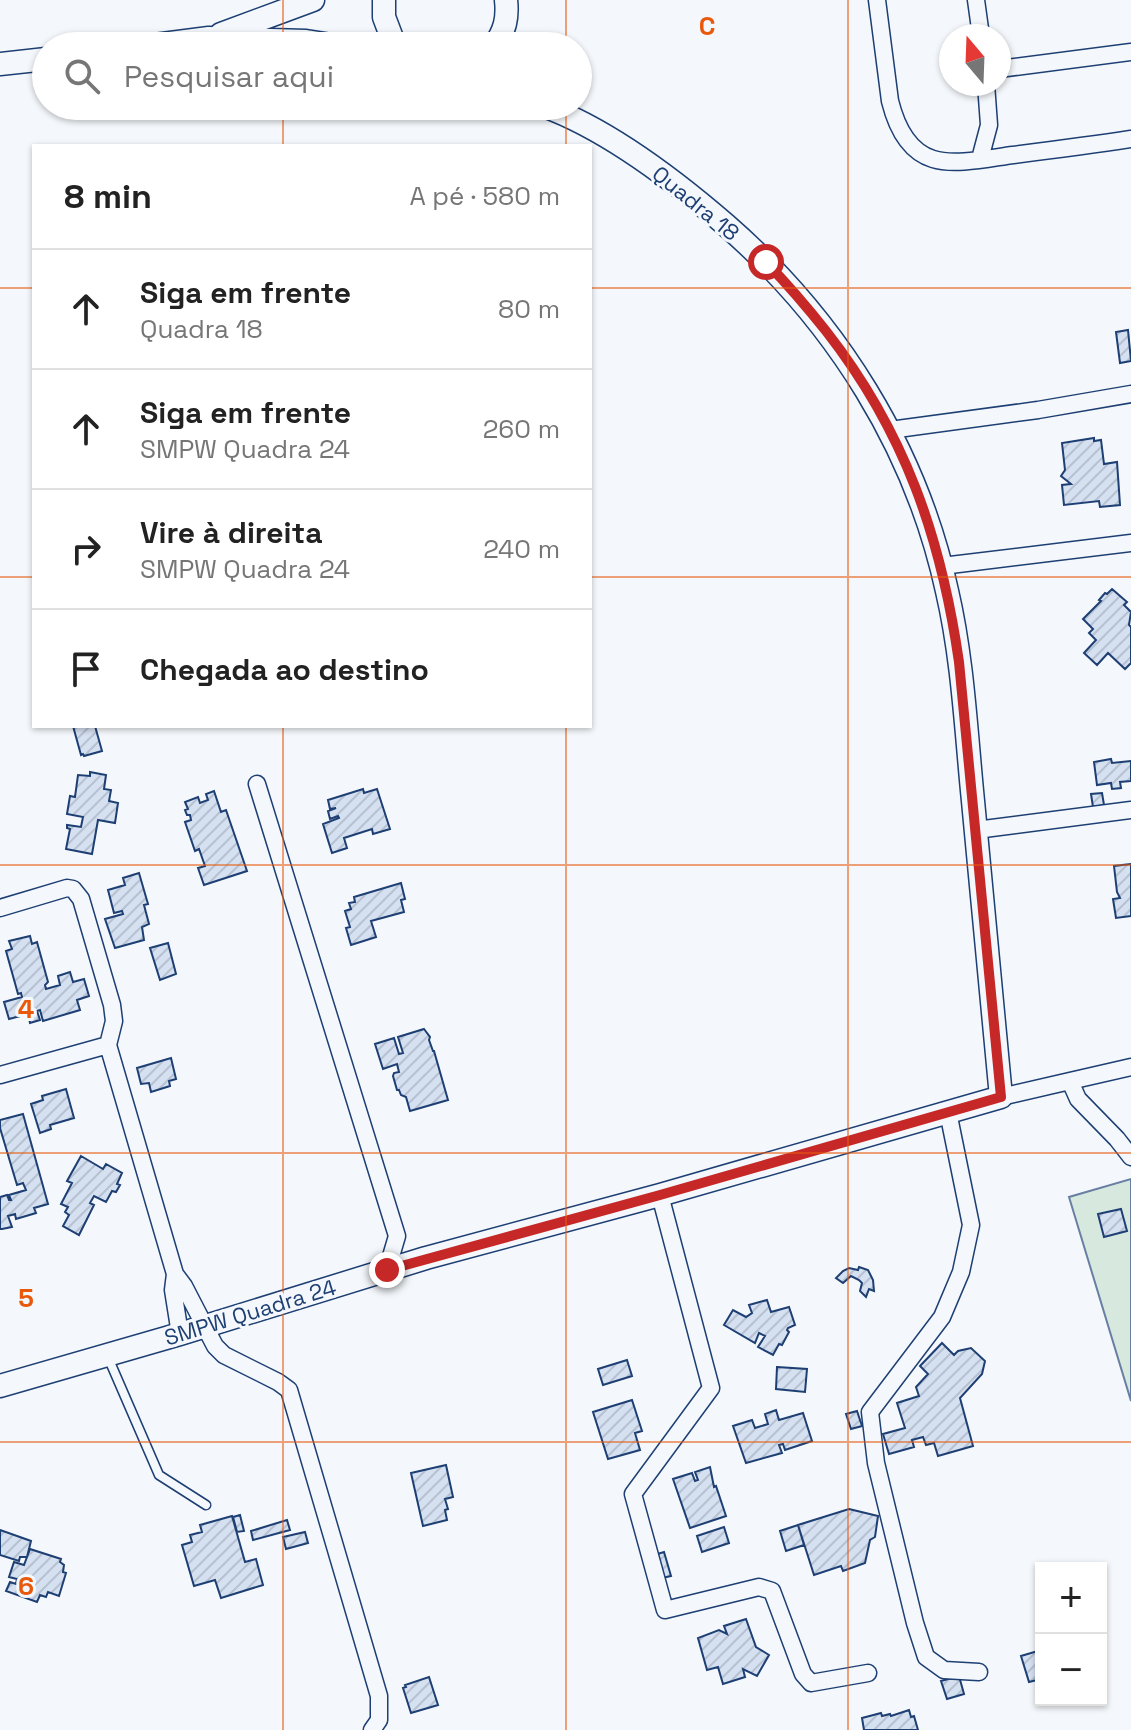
<!DOCTYPE html>
<html lang="pt">
<meta charset="utf-8">
<style>
body{margin:0;font-family:"Space Grotesk",sans-serif;background:#f2f2f2;color:#222}
.controls{position:absolute;right:24px;bottom:24px;display:grid;overflow:hidden;border-radius:0px;box-shadow:0 2px 6px #0004}
.controls button{width:72px;height:72px;display:grid;place-items:center;padding:0;border:0;border-bottom:2px solid #e0e0e0;background:#fff;color:#222;font:40px sans-serif}
.compass{position:absolute;left:939px;top:24px;width:72px;height:72px;border-radius:50%;background:#fff;box-shadow:0 2px 6px #0004;rotate:341deg}
.stop{position:absolute;width:24px;height:24px;margin:-18px;border:6px solid #c62828;border-radius:50%;background:#fff}
.stop.end{background:#c62828;border-color:#fff;box-shadow:0 2px 8px #0008}
.list{margin:0;padding:0;list-style:none}
h2{display:flex;justify-content:space-between;align-items:center;height:104px;margin:0;padding:0 32px;font-size:34px}
h2 small{font-size:26px;font-weight:400;color:#767676}
.list li{display:grid;grid-template-columns:52px 1fr auto;gap:24px;align-items:center;box-sizing:border-box;height:120px;padding:0 32px;border-top:2px solid #e0e0e0}
.list b{display:block;font-size:30px;white-space:nowrap}
.list p{margin:0;font-size:26px;white-space:nowrap;color:#767676}
.list em{font-size:26px;font-style:normal;color:#767676}
.icon{flex:none;width:44px;height:44px;fill:none;stroke:currentColor;stroke-width:2;stroke-linecap:round;stroke-linejoin:round}
.map{position:relative;flex:none;width:1131px;height:1730px;overflow:hidden}
.search{position:absolute;background:#fff;box-shadow:0 2px 6px #0004;left:32px;top:32px;width:560px;height:88px;display:flex;align-items:center;gap:20px;box-sizing:border-box;padding:0 28px;border-radius:44px;color:#767676;font-size:30px}
.panel{position:absolute;background:#fff;box-shadow:0 2px 6px #0004;left:32px;top:144px;width:560px;height:584px;border-radius:0px}
.map>svg:first-child{display:block}
.park{fill:#d7e8df;stroke:#687fa3;stroke-width:2}
.building{fill:url(#building-hatch);stroke:#1d3f73;stroke-width:2}
.lines{fill:none;stroke-linecap:round;stroke-linejoin:round}
.lane-casing{stroke:#1d3f73;stroke-width:11}
.street-casing{stroke:#1d3f73;stroke-width:19}
.secondary-casing{stroke:#1d3f73;stroke-width:25}
.lane{stroke:#f4f7fb;stroke-width:8}
.street{stroke:#f4f7fb;stroke-width:16}
.secondary{stroke:#f4f7fb;stroke-width:22}
.route{stroke:#c62828;stroke-width:10}
.grid{fill:none;stroke:#e8590c;stroke-width:2;stroke-opacity:0.55}
.labels{text-anchor:middle;dominant-baseline:central;stroke-width:6;stroke-linejoin:round;paint-order:stroke}
.street-label{font-size:22px;fill:#1d3f73;stroke:#f4f7fb}
.grid-label{font-size:26px;text-anchor:middle;font-weight:bold;fill:#e8590c;stroke:#f4f7fb;stroke-width:6;stroke-linejoin:round;paint-order:stroke}
</style>
<div class="map">
<svg width="1131" height="1730" viewBox="0 0 1131 1730">
<defs>
<pattern id="building-hatch" width="6" height="6" patternUnits="userSpaceOnUse" patternTransform="scale(2)"><rect width="6" height="6" fill="#d5e0f0"/><path d="M-1 1l2-2M0 6l6-6M5 7l2-2" fill="none" stroke="#b6c1d1"/></pattern>
</defs>
<rect width="100%" height="100%" fill="#f4f7fb"/>
<path class="park" d="M 1131,1179 L 1131,1401 L 1069,1197 Z"/>
<path class="building" d="M 1128,330 L 1131,361 L 1120,363 L 1116,332 Z
M 1094,438 L 1094,441 L 1101,440 L 1104,464 L 1117,462 L 1120,505 L 1100,507 L 1099,501 L 1064,505 L 1062,485 L 1071,484 L 1061,476 L 1065,470 L 1062,443 Z
M 1112,589 L 1127,602 L 1124,605 L 1131,612 L 1129,625 L 1131,627 L 1131,663 L 1125,669 L 1108,653 L 1097,665 L 1084,653 L 1096,640 L 1089,633 L 1093,629 L 1083,619 L 1101,601 L 1099,600 L 1105,593 L 1107,594 Z
M 73,726 L 95,726 L 102,751 L 84,756 L 83,754 L 81,755 Z
M 1111,759 L 1112,763 L 1131,761 L 1131,781 L 1120,782 L 1121,788 L 1112,789 L 1111,783 L 1097,785 L 1094,762 Z
M 90,772 L 106,775 L 104,789 L 111,790 L 109,801 L 118,803 L 115,823 L 98,820 L 92,854 L 66,849 L 70,829 L 67,828 L 67,825 L 81,827 L 83,817 L 67,814 L 70,796 L 75,797 L 78,775 L 90,776 Z
M 363,789 L 364,793 L 377,789 L 390,829 L 373,834 L 372,829 L 344,838 L 347,848 L 332,853 L 323,824 L 339,818 L 338,816 L 330,819 L 328,811 L 336,808 L 330,809 L 328,800 Z
M 214,791 L 221,812 L 226,810 L 247,871 L 204,885 L 198,868 L 205,866 L 199,849 L 195,851 L 185,822 L 191,820 L 190,815 L 187,815 L 185,810 L 188,809 L 185,802 L 198,797 L 200,803 L 208,800 L 206,794 Z
M 1102,793 L 1104,805 L 1093,807 L 1091,794 Z
M 1131,864 L 1131,916 L 1116,918 L 1113,899 L 1120,898 L 1117,892 L 1114,866 Z
M 139,873 L 148,904 L 144,905 L 149,924 L 142,927 L 144,940 L 115,948 L 105,919 L 123,914 L 122,911 L 114,913 L 108,890 L 125,885 L 123,878 Z
M 401,883 L 405,899 L 401,900 L 404,912 L 371,921 L 376,937 L 351,945 L 346,928 L 350,927 L 345,911 L 351,909 L 349,903 L 355,902 L 354,897 Z
M 30,936 L 32,944 L 37,942 L 48,982 L 45,985 L 46,989 L 60,985 L 58,976 L 70,972 L 73,982 L 84,979 L 89,996 L 77,1000 L 80,1010 L 43,1021 L 40,1010 L 37,1011 L 40,1020 L 30,1023 L 28,1014 L 9,1019 L 4,1002 L 22,997 L 21,993 L 18,994 L 6,951 L 12,949 L 9,941 Z
M 168,943 L 176,974 L 160,980 L 150,948 Z
M 424,1029 L 430,1037 L 429,1040 L 433,1051 L 434,1051 L 448,1100 L 410,1111 L 406,1097 L 401,1095 L 399,1090 L 397,1090 L 393,1076 L 394,1073 L 399,1072 L 397,1064 L 383,1069 L 375,1044 L 394,1038 L 399,1054 L 403,1053 L 398,1037 Z
M 171,1058 L 176,1079 L 169,1081 L 170,1086 L 151,1092 L 149,1083 L 141,1084 L 137,1068 Z
M 66,1089 L 74,1118 L 50,1125 L 51,1129 L 40,1133 L 31,1104 L 43,1100 L 42,1096 Z
M 23,1114 L 48,1204 L 34,1208 L 36,1213 L 16,1219 L 15,1214 L 8,1216 L 12,1227 L 2,1229 L 0,1229 L 0,1197 L 7,1195 L 9,1200 L 11,1200 L 9,1195 L 26,1190 L 23,1183 L 17,1185 L 0,1128 L 0,1120 Z
M 81,1156 L 103,1169 L 106,1164 L 122,1173 L 117,1184 L 120,1185 L 116,1192 L 112,1191 L 106,1202 L 94,1196 L 90,1203 L 94,1205 L 79,1235 L 63,1226 L 69,1215 L 65,1212 L 68,1207 L 61,1204 L 72,1183 L 67,1181 Z
M 1121,1209 L 1127,1231 L 1104,1237 L 1098,1214 Z
M 859,1267 L 868,1270 L 873,1280 L 874,1291 L 869,1289 L 866,1297 L 860,1291 L 862,1283 L 859,1280 L 851,1276 L 843,1283 L 836,1278 L 843,1271 L 849,1268 L 858,1270 Z
M 767,1300 L 771,1312 L 789,1307 L 795,1325 L 788,1328 L 787,1330 L 789,1332 L 782,1345 L 779,1344 L 773,1355 L 758,1347 L 765,1336 L 759,1333 L 755,1343 L 724,1325 L 733,1310 L 746,1317 L 752,1313 L 749,1305 Z
M 942,1343 L 954,1355 L 958,1351 L 971,1348 L 985,1361 L 982,1374 L 960,1398 L 973,1446 L 938,1456 L 934,1443 L 926,1445 L 923,1437 L 912,1440 L 914,1447 L 889,1454 L 883,1434 L 905,1428 L 897,1403 L 919,1396 L 916,1387 L 928,1374 L 920,1366 Z
M 627,1360 L 632,1376 L 603,1385 L 598,1369 Z
M 777,1367 L 807,1369 L 805,1392 L 776,1389 Z
M 632,1400 L 642,1431 L 635,1433 L 640,1450 L 608,1459 L 593,1412 Z
M 776,1410 L 779,1420 L 803,1413 L 812,1441 L 785,1450 L 783,1444 L 779,1445 L 782,1453 L 746,1463 L 733,1426 L 752,1420 L 755,1428 L 768,1424 L 765,1414 Z
M 857,1411 L 862,1426 L 851,1429 L 846,1414 Z
M 446,1465 L 453,1497 L 445,1499 L 448,1509 L 445,1510 L 447,1520 L 423,1526 L 411,1473 Z
M 710,1467 L 714,1487 L 716,1486 L 726,1516 L 690,1528 L 673,1479 L 692,1473 L 695,1481 L 698,1480 L 695,1472 Z
M 849,1509 L 878,1516 L 875,1537 L 870,1540 L 865,1563 L 843,1571 L 841,1566 L 814,1575 L 798,1525 Z
M 240,1515 L 244,1531 L 237,1532 L 233,1517 Z
M 232,1516 L 245,1562 L 256,1559 L 263,1585 L 221,1598 L 215,1580 L 194,1586 L 182,1545 L 192,1542 L 190,1535 L 202,1532 L 200,1525 Z
M 287,1520 L 290,1530 L 253,1540 L 251,1531 Z
M 798,1525 L 804,1545 L 786,1551 L 780,1531 Z
M 724,1527 L 729,1543 L 702,1552 L 697,1536 Z
M 0,1530 L 31,1541 L 27,1557 L 20,1557 L 19,1561 L 0,1555 Z
M 305,1532 L 308,1543 L 286,1549 L 283,1537 Z
M 30,1549 L 61,1559 L 60,1562 L 64,1565 L 63,1572 L 66,1573 L 59,1596 L 48,1592 L 46,1597 L 40,1595 L 37,1602 L 6,1591 L 10,1582 L 16,1584 L 17,1579 L 9,1577 L 14,1562 L 24,1565 Z
M 664,1552 L 671,1576 L 658,1579 L 651,1556 Z
M 746,1619 L 756,1647 L 769,1655 L 757,1676 L 743,1669 L 745,1677 L 723,1684 L 718,1667 L 707,1670 L 698,1638 L 719,1630 L 727,1634 L 724,1626 Z
M 1041,1650 L 1041,1679 L 1029,1682 L 1021,1656 Z
M 959,1676 L 964,1694 L 947,1699 L 941,1681 Z
M 429,1677 L 438,1705 L 411,1713 L 403,1688 L 406,1687 L 405,1685 Z
M 909,1710 L 911,1717 L 914,1716 L 918,1730 L 864,1730 L 862,1718 L 881,1713 L 882,1716 L 890,1714 L 891,1716 Z"/>
<g class="lines">
<g class="lane-casing">
<path id="lane" d="M 107,1355 L 159,1475 L 206,1505"/>
</g>
<g class="street-casing">
<path id="street" d="M 877,0 L 890,101 C 896,125 907,151 933,159 C 955,166 990,158 1013,155 C 1053,150 1092,145 1131,139
M 976,0 L 981,36
M 999,69 L 1131,52
M 980,159 L 989,125 L 986,84
M 890,430 L 1038,410 L 1131,394
M 942,566 L 1131,543
M 257,784 L 397,1236 L 387,1270
M 976,830 L 1131,810
M 0,908 L 67,888 L 73,889 L 81,899 L 112,1005 L 114,1021 L 108,1045 L 175,1274 L 173,1290 L 180,1334
M 0,1075 L 108,1045
M 1070,1081 L 1131,1067
M 1001,1097 L 1070,1081 L 1078,1099 L 1117,1139 L 1131,1157
M 948,1112 L 971,1225 L 961,1272 L 942,1317 L 870,1412 L 876,1463 L 915,1623 L 926,1657 L 944,1670 L 979,1672
M 660,1195 L 711,1388 L 633,1494 L 665,1610 L 759,1587 L 772,1591 L 803,1674 L 811,1683 L 868,1673
M 175,1274 L 184,1286 L 215,1346 L 224,1355 L 278,1382 L 289,1390 L 379,1696 L 379,1720 L 372,1730"/>
</g>
<g class="secondary-casing">
<path id="secondary" d="M 384,0 L 384,17 L 395,46
M 221,34 L 313,0
M 147,46 L 209,38 L 306,41 L 338,46
M 494,46 C 505,31 508,18 506,0
M 0,64 L 46,59
M 0,1386 L 180,1334 L 426,1258 L 660,1195 L 1001,1097 C 992,998 982,900 973,801 C 966,731 963,660 947,591 C 916,448 836,321 726,225 C 674,180 609,130 544,106"/>
</g>
<use href="#lane" class="lane"/>
<use href="#street" class="street"/>
<use href="#secondary" class="secondary"/>
</g>
<g class="lines">
<path class="route" d="M 387,1270 L 660,1195 L 1001,1097 L 959,662 C 941,537 905,432 826,331 C 807,307 787,284 766,262"/>
</g>
<path class="grid" d="M 283,0 L 283,46M 566,0 L 566,46M 848,0 L 848,1730M 283,106 L 283,146M 566,106 L 566,146M 0,288 L 34,288M 590,288 L 1131,288M 0,577 L 34,577M 590,577 L 1131,577M 283,726 L 283,1730M 566,726 L 566,1730M 0,865 L 1131,865M 0,1153 L 1131,1153M 0,1442 L 1131,1442"/>
<g class="labels">
<g class="street-label">
<text transform="translate(696 203) rotate(39)">Quadra 18</text>
<text transform="translate(250 1312) rotate(-17)">SMPW Quadra 24</text>
</g>
</g>
<g class="grid-label">
<text x="707" y="35">C</text>
<text x="26" y="1018">4</text>
<text x="26" y="1307">5</text>
<text x="26" y="1595">6</text>
</g>
</svg>
<div class="controls">
<button>+</button>
<button>−</button>
</div>
<svg class="compass" viewBox="-18 -18 36 36"><path d="M0-13l5 13h-10z" fill="#e53935"/><path d="M0 13l5-13h-10z" fill="#767676"/></svg>
<div class="stop" style="left:766px;top:262px"></div>
<div class="stop end" style="left:387px;top:1270px"></div>
<div class="search"><svg class="icon" aria-label="search" viewBox="0 0 24 24"><circle cx="10" cy="10" r="6"/><path d="M15 15l6 6"/></svg>Pesquisar aqui</div>
<section class="panel">
<h2>8 min<small>A pé · 580 m</small></h2>
<ul class="list">
<li><svg class="icon" aria-label="ahead" viewBox="0 0 24 24"><path d="M12 20V5M6 11l6-6 6 6"/></svg><div><b>Siga em frente</b><p>Quadra 18</p></div><em>80 m</em></li>
<li><svg class="icon" aria-label="ahead" viewBox="0 0 24 24"><path d="M12 20V5M6 11l6-6 6 6"/></svg><div><b>Siga em frente</b><p>SMPW Quadra 24</p></div><em>260 m</em></li>
<li><svg class="icon" aria-label="right" viewBox="0 0 24 24"><path d="M7 20v-9h11M14 6l5 5-5 5"/></svg><div><b>Vire à direita</b><p>SMPW Quadra 24</p></div><em>240 m</em></li>
<li><svg class="icon" aria-label="arrive" viewBox="0 0 24 24"><path d="M6 21V4h12l-3 4 3 4H6"/></svg><div><b>Chegada ao destino</b></div></li>
</ul>
</section>
</div>
